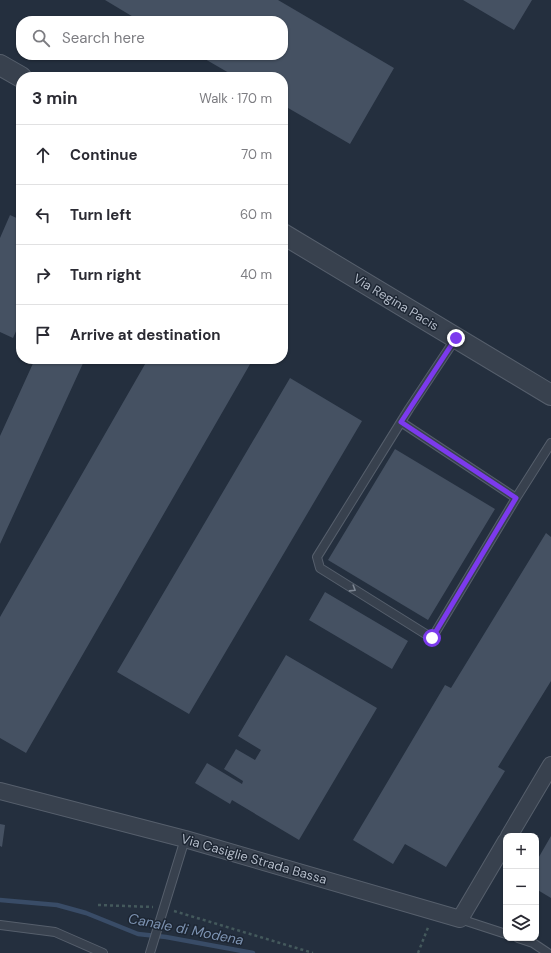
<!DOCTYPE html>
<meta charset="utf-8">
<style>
body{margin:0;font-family:"DM Sans",sans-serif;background:#f7f7f7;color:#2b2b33}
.controls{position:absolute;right:12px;bottom:12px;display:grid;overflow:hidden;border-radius:8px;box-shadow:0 1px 3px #0004}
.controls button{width:36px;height:36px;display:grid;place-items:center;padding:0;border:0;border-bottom:1px solid #e1e1e2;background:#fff;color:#2b2b33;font:20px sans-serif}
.stop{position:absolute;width:12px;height:12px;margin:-9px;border:3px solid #7c3aed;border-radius:50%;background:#fff}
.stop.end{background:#7c3aed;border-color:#fff;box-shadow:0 1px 4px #0008}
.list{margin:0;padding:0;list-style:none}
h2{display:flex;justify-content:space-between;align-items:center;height:52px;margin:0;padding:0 16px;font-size:17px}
h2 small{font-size:13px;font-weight:400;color:#7c7c81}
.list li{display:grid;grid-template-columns:26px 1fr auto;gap:12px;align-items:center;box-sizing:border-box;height:60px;padding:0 16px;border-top:1px solid #e1e1e2}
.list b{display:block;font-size:15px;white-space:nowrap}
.list em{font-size:13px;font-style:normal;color:#7c7c81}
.icon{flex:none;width:22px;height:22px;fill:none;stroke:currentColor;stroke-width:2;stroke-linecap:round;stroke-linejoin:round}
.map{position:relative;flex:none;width:551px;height:953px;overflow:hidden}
.search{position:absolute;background:#fff;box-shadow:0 1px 3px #0004;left:16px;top:16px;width:272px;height:44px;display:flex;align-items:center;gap:10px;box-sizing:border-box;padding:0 14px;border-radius:16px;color:#7c7c81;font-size:15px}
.panel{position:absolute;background:#fff;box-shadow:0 1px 3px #0004;left:16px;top:72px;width:272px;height:292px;border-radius:16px}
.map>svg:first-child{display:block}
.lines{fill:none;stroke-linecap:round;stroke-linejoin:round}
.stream{stroke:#394c67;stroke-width:4.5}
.building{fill:#455162}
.service-casing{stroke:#565f6c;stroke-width:10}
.minor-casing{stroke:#565f6c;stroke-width:18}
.tertiary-casing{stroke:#565f6c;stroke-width:22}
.path{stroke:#44595c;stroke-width:2.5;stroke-dasharray:3 3;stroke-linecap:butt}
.service{stroke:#38414e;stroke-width:8}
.minor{stroke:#38414e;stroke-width:16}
.tertiary{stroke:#38414e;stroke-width:20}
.oneway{stroke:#7c8592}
.route{stroke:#7c3aed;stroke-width:5}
.labels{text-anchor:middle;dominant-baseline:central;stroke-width:3;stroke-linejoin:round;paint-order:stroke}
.street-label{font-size:13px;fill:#b4bcc9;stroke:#1d2633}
.water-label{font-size:14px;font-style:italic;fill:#7c92b1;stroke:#1d2633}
</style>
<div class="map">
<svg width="551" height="953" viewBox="0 0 551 953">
<rect width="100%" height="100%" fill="#242f3e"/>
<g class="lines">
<path class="stream" d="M 0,900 L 57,905 L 86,913 L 138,934 L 166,937 L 253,953"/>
</g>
<path class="building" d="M 105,0 L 278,0 L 394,68 L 350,144 L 283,105 L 283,77 L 236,77 L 198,55 L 283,55 L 283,21 L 140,21 Z
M 463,0 L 532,0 L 514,30 Z
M 10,215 L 21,220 L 21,320 L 13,338 L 0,332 L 0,238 Z
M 35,359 L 85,359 L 0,544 L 0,436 Z
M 148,359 L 253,359 L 26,753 L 0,738 L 0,617 Z
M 290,378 L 362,421 L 189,714 L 117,672 Z
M 395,449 L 495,509 L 428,620 L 328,560 Z
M 546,533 L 551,537 L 551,681 L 498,767 L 505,771 L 446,867 L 405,844 L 393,864 L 353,840 L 445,685 L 451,688 Z
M 325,592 L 408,641 L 392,669 L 309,620 Z
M 286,655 L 377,708 L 299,840 L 232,800 L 230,804 L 195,783 L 207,763 L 242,784 L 243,781 L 224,769 L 236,749 L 255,760 L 261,750 L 238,736 Z
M 0,824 L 5,825 L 2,847 L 0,846 Z
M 551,836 L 551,898 L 536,889 L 536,862 Z"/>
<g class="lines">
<g class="service-casing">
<path id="service" d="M 456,338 L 409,409 L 317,557 L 320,568 L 432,638 L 518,495 L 551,443
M 401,422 L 516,498
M 460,919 L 506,934
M 0,925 L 55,932 L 103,953
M 518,938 L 533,943 L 548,953
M 150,953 L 185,839"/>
</g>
<g class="minor-casing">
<path id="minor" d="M 0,791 L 185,839 L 460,919 L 506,841
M 509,836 L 551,765"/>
</g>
<g class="tertiary-casing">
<path id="tertiary" d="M 0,65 L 21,77
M 283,234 L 551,395"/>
</g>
<path class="path" d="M 98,905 L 153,907
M 174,911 L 313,953
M 418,953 L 429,925"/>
<use href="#service" class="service"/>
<use href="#minor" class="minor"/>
<use href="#tertiary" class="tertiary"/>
</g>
<defs><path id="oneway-chevron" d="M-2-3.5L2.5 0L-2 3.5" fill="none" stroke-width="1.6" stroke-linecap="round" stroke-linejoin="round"/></defs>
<use class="oneway" href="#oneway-chevron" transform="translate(353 589) rotate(32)"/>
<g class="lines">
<path class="route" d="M 432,638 L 516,498 L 401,422 L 456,338"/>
</g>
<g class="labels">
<g class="street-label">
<text transform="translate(396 302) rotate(31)">Via Regina Pacis</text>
<text transform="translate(254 859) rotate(16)">Via Casiglie Strada Bassa</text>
</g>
<g class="water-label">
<text transform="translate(186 929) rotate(11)">Canale di Modena</text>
</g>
</g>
</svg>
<div class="controls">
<button>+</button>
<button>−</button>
<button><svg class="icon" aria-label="layers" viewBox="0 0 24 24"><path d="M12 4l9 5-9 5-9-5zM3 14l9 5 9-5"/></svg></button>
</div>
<div class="stop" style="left:432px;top:638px"></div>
<div class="stop end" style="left:456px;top:338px"></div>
<div class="search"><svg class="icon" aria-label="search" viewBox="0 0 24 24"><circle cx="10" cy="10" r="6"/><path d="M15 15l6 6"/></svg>Search here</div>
<section class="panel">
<h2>3 min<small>Walk · 170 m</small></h2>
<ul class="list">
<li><svg class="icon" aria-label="ahead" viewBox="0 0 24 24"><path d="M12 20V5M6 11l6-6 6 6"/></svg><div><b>Continue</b></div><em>70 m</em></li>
<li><svg class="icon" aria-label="left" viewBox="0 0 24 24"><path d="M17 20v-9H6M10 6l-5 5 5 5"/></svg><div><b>Turn left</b></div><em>60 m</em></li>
<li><svg class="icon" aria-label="right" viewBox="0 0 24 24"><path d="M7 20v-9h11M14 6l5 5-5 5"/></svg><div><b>Turn right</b></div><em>40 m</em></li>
<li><svg class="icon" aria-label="arrive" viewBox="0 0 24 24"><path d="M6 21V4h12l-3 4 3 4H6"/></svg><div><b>Arrive at destination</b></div></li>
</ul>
</section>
</div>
